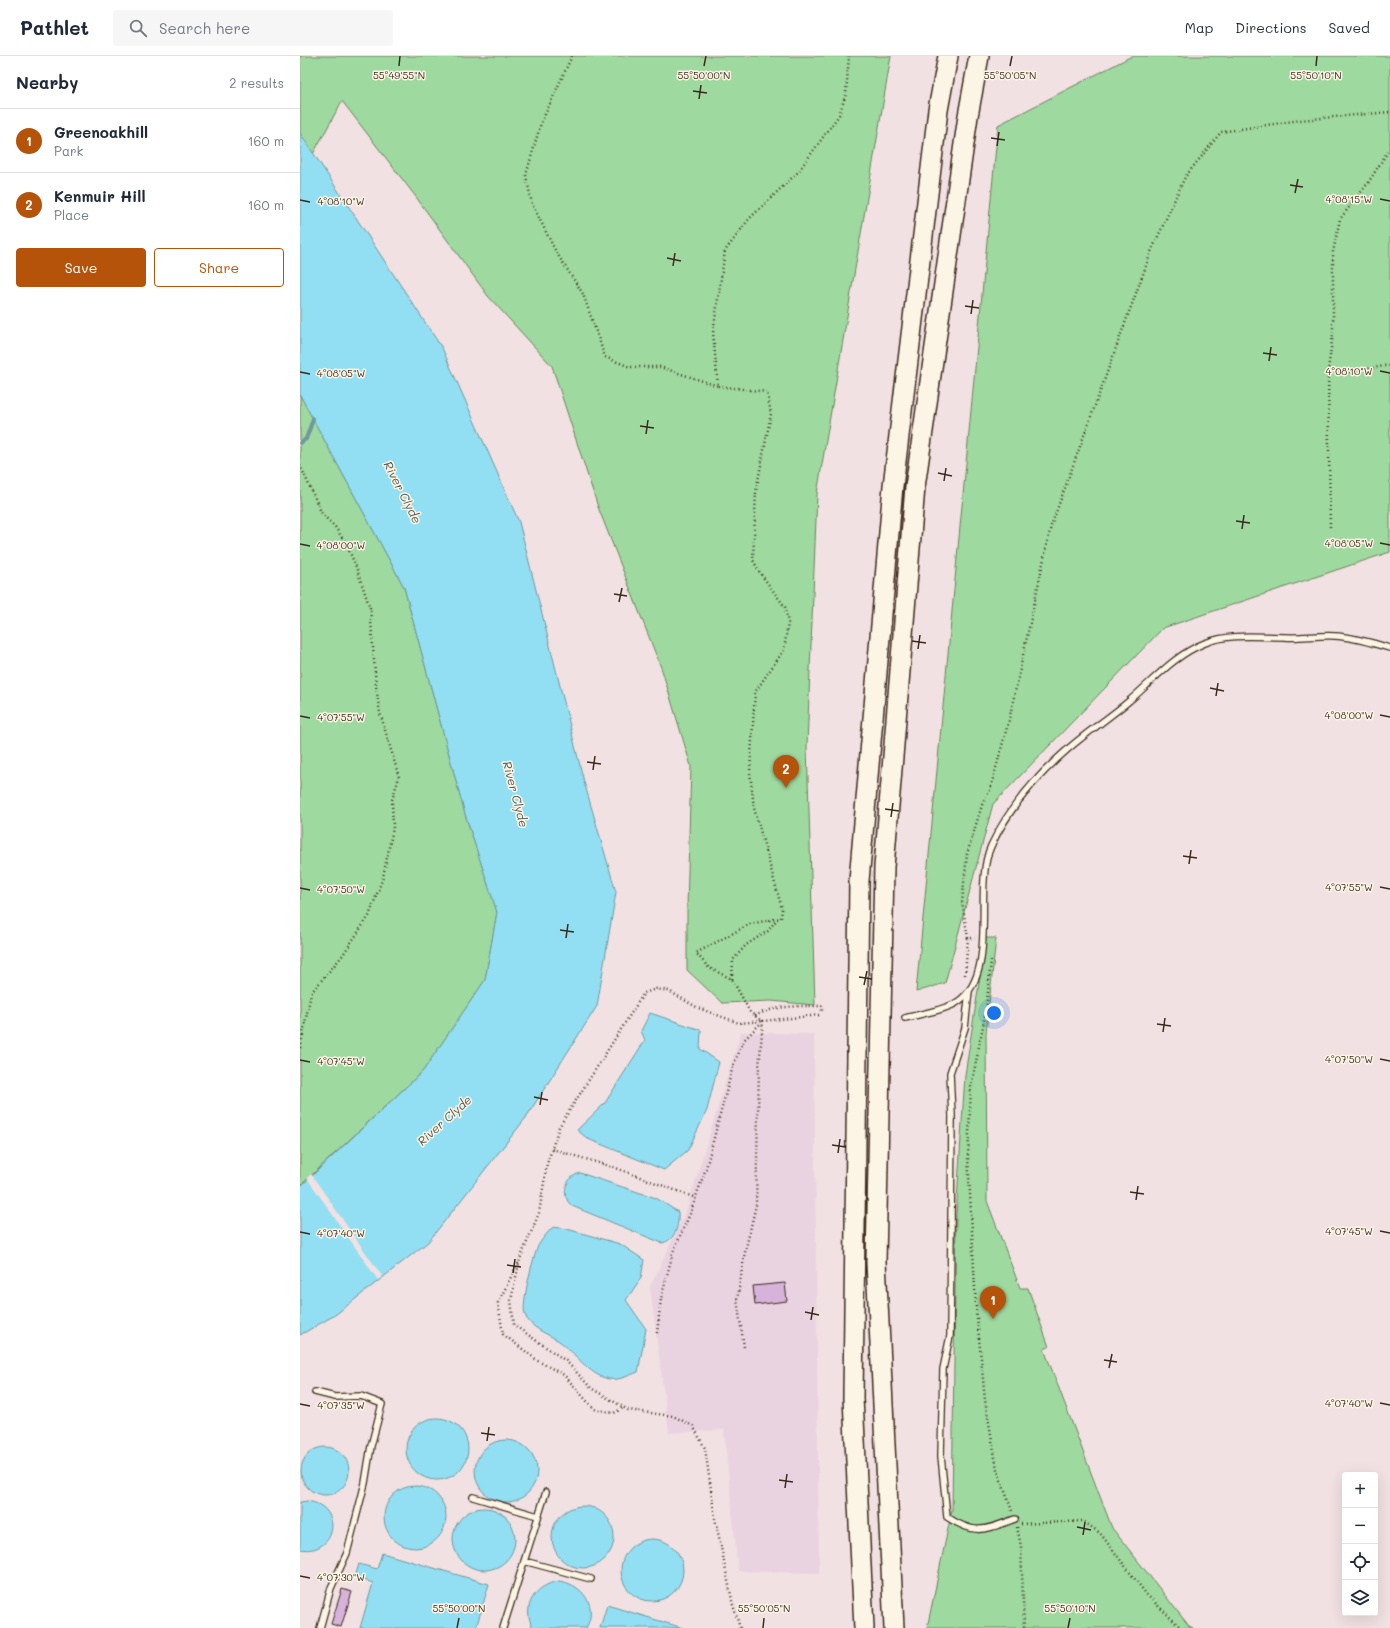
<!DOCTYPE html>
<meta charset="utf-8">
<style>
body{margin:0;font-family:Mali,sans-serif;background:#f6f6f7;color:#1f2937}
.controls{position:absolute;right:12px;bottom:12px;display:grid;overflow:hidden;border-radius:4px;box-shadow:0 4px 16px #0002}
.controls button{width:36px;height:36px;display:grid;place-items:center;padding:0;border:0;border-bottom:1px solid #e0e1e3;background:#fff;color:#1f2937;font:20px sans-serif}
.you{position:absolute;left:694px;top:957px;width:14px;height:14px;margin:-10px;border:3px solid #fff;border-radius:50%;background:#1a73e8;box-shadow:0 0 0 6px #1a73e833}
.badge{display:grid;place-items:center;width:26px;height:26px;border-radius:50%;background:#b45309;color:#fff;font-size:13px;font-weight:700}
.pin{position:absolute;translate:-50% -33px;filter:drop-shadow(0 1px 2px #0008)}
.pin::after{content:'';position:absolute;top:21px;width:14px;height:12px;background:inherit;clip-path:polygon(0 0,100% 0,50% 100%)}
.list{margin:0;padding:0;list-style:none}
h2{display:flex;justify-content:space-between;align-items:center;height:52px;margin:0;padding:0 16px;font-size:17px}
h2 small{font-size:13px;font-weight:400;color:#747a83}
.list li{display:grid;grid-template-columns:26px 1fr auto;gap:12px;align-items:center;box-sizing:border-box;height:64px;padding:0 16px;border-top:1px solid #e0e1e3}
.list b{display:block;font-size:15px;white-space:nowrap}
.list p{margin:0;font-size:13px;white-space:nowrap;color:#747a83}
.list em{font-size:13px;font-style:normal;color:#747a83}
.actions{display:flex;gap:8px;padding:12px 16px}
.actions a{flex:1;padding:9px 0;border:1px solid #b45309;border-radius:4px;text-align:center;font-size:14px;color:#b45309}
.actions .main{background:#b45309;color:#fff}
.icon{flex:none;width:22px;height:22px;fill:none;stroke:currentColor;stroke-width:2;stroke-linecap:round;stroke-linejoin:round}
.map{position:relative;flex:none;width:1090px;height:1572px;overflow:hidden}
header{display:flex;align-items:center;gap:24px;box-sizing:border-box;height:56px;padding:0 20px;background:#fff;border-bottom:1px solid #e0e1e3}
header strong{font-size:19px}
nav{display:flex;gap:22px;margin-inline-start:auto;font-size:14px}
.search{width:280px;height:36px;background:#f6f6f7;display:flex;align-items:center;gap:10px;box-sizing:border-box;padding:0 14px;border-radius:4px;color:#747a83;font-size:15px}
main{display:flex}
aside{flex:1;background:#fff}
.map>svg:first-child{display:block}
.built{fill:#e9d3e0}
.green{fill:#9ed99f;stroke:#6c825e}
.water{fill:#92dff3;stroke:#6f979e}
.pier{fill:#f1e1e2}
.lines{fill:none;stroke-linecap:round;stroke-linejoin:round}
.stream{stroke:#6f979e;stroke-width:4}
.building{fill:#d7b3dc;stroke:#3b2a1e}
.service-casing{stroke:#3b2a1e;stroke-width:8}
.motorway-casing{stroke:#3b2a1e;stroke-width:22}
.path{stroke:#3b2a1e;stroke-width:2.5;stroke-dasharray:1 3;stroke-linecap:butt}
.service{stroke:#fcf5e5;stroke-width:5.5}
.motorway{stroke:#fcf5e5;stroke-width:19}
.ticks{fill:none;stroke:#3b2a1e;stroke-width:1.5}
.labels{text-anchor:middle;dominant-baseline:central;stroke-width:3;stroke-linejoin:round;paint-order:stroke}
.water-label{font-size:12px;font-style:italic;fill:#515753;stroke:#fcf5e5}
.ticks-label{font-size:10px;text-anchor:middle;fill:#3b2a1e;stroke:#fcf5e5;stroke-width:3;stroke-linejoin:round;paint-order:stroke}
</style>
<header>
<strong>Pathlet</strong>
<div class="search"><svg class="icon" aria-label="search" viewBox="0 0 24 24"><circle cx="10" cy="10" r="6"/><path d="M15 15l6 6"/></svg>Search here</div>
<nav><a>Map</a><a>Directions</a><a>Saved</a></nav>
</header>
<main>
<aside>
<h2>Nearby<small>2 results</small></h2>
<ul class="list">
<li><span class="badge">1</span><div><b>Greenoakhill</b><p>Park</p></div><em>160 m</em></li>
<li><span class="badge">2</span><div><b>Kenmuir Hill</b><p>Place</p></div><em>160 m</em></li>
</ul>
<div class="actions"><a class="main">Save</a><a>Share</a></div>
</aside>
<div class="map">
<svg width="1090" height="1572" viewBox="0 0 1090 1572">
<rect width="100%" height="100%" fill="#f1e1e2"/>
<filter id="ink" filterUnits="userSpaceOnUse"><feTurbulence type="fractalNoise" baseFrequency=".025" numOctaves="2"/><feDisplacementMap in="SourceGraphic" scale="8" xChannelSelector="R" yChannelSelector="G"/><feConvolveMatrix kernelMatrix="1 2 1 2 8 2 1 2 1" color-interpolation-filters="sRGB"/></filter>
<g filter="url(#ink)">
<path class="built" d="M 441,976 L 514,978 L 519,1517 L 438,1515 L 424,1374 L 369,1377 L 350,1231 L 386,1155 Z"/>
<path class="green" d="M 0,0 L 591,0 L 517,438 L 507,690 L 515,949 L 471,945 L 422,947 L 387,914 L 387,852 L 391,710 L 362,614 L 298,451 L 252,310 L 188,240 L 116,141 L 42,45 L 13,98 L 0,77 Z
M 832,0 L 1090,0 L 1090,496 L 863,572 L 693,748 L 645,927 L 616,936 L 698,69 Z
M 0,339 L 104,531 L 165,758 L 197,856 L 185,924 L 123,1015 L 0,1130 Z
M 686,882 L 696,882 L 686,977 L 687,1145 L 720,1232 L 728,1232 L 749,1291 L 744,1293 L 812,1472 L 889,1570 L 893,1572 L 627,1572 L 652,1454 L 656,1160 L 665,1019 Z"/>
<path class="water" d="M 0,77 L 142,292 L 219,466 L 284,726 L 316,836 L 297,950 L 225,1063 L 128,1186 L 35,1259 L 0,1279 L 0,1131 L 123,1015 L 185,924 L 197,856 L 165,758 L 104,531 L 0,339 Z
M 350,957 L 401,974 L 400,993 L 419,1006 L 407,1054 L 388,1094 L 364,1114 L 288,1083 L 277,1074 L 305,1047 L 345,984 L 341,975 Z
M 280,1117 L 356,1142 L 378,1156 C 379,1169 376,1184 362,1187 L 272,1150 C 260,1140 265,1121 280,1117 Z
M 253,1171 L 267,1173 L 320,1188 L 344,1204 L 341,1222 L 326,1244 L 346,1273 L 338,1316 C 330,1319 318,1325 309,1323 C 288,1319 275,1296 259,1285 C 248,1278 230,1272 225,1259 C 221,1247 233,1202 238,1190 C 242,1183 247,1177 253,1171 Z
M106 1393a31 31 0 1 1 62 0a31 31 0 1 1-62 0Z
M175 1415a31 31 0 1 1 62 0a31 31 0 1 1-62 0Z
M1 1415a24 24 0 1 1 48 0a24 24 0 1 1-48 0Z
M84 1461a31 31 0 1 1 62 0a31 31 0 1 1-62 0Z
M 7,1445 C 45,1450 37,1500 0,1493 L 0,1446 Z
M252 1481a31 31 0 1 1 62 0a31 31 0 1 1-62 0Z
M153 1483a31 31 0 1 1 62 0a31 31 0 1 1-62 0Z
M321 1514a31 31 0 1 1 62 0a31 31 0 1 1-62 0Z
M 82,1497 L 189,1528 L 176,1572 L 60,1572 L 73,1527 L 55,1521 L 59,1508 L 77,1513 Z
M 259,1525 C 282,1528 299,1550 286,1572 L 233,1572 C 221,1550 235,1529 259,1525 Z
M 307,1549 L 383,1572 L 300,1572 Z"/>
<path class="pier" d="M 11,1118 L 82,1220 L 78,1224 L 7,1122 Z"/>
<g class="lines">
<path class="stream" d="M 0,387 L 6,383 L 13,363"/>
</g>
<path class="building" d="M 485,1227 L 487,1245 L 455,1249 L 453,1230 Z
M 42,1533 L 52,1536 L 41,1571 L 31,1568 Z"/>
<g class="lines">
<g class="service-casing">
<path id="service" d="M 669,935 L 665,972 L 650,1017 L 652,1060 L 650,1280 L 643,1313 L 641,1400 L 647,1461 C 676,1480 685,1474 715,1463
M 605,962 C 620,958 647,954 659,945 C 700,914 672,832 691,790 C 708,753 737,720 768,693 C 787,676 809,662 829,645 C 853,625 874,599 905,587 C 930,577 959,581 985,581 C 1002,582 1018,579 1035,580 C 1054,581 1072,587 1090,592
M 15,1336 L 35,1341 L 61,1340 L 82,1348 L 71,1390 L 65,1427 L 47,1497 L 31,1532 L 20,1572
M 173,1441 L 238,1460
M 224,1505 L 291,1523
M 203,1572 L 246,1436"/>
</g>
<g class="motorway-casing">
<path id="motorway" d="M 564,1572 L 553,1342 L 559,825 L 593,430 L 638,54 L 648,0
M 594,1572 L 576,1206 L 584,811 L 615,431 L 668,60 L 679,0"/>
</g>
<path class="path" d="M 272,0 L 241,67 L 226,119 L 232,148 L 256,196 L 283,238 L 305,301 L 330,311 L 360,311 L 418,330 L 413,277 L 425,195 L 449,163 L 498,116 L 539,59 L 546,38 L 549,0
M 1090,92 L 1068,127 L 1040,163 L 1033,196 L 1033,278 L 1028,314 L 1050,316 L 1090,309
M 1028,314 L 1030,473
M 418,330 L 467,336 L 471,358 L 456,435 L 453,504 L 460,517 L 485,551 L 488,567 L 484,594 L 455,636 L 450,716 L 454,752 L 482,853 L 481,862 L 450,868 L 396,897 L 409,912 L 432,923 L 450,956 L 462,965
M 0,409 L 22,458 L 35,471 L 45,486 L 55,508 L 70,552 L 76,630 L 80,657 L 99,721 L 92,744 L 93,772 L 83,821 L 69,860 L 42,900 L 11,937 L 0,993
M 668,882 L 662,847 L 667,798 L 682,749 L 690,734 L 709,664 L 751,470 L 851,196 L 885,121 L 921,76 L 1000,64 L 1090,56
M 691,904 L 686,955 L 671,1031 L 668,1100 L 676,1251 L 685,1344 L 697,1413 L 712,1455
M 665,919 L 668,882 L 675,882
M 432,923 L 433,904 L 446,889 L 468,875 L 477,863
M 455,960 C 475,949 500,950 522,950 L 522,955
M 252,1093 L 316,1112 L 396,1142
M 218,1207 L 198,1247 L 203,1278 L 238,1305 L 264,1319 L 294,1353 L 314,1357 L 323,1352
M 357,1277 L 361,1243 L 373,1196 L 390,1158 L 406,1112 L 433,1010 L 444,984 L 462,966
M 444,1291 L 437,1244 L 445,1196 L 456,1149 L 459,1011 L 463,965 L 520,959
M 721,1468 L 783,1465 L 800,1477 L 847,1539 L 881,1572
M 717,1471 L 721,1490 L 724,1572
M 440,1572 L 433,1549 L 415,1462 L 405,1392 L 393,1370 L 373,1360 L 328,1354 L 291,1332 L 266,1305 L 214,1269 L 211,1244 L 220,1203 L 239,1157 L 247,1108 L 259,1071 L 344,937 L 356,933 L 369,935 L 398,952 L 439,967 L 463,965"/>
<use href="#service" class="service"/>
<use href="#motorway" class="motorway"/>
</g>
</g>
<path class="ticks" d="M 99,10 L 100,0M 404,10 L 406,0M 710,10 L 712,0M 1016,10 L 1017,0M 393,35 L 407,37M 399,43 L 401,29M 691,82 L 705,84M 697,90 L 699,76M 990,129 L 1003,131M 995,137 L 998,123M 1080,143 L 1090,145M 0,144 L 10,146M 367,202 L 381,205M 373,210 L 375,197M 665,250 L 679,252M 671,258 L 673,244M 963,297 L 977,299M 969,305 L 971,291M 1080,315 L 1090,317M 0,316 L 10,318M 340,370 L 354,372M 346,378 L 348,364M 638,417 L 652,420M 644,425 L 646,412M 936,465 L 950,467M 942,473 L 944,459M 1080,487 L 1090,489M 0,488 L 10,490M 314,538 L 327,540M 319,546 L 322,532M 612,585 L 626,587M 618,593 L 620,579M 910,632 L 924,635M 916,640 L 918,627M 1080,659 L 1090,661M 0,660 L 10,662M 287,706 L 301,708M 293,714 L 295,700M 585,753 L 599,755M 591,761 L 593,747M 883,800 L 897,802M 889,808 L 891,794M 1080,831 L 1090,833M 0,832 L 10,834M 260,874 L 274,876M 266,882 L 268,868M 559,921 L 572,923M 564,929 L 567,915M 857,968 L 871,970M 863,976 L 865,962M 1080,1003 L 1090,1005M 0,1004 L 10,1006M 234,1041 L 248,1044M 240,1049 L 242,1036M 532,1089 L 546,1091M 538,1097 L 540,1083M 830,1136 L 844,1138M 836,1144 L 838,1130M 1080,1175 L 1090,1177M 0,1176 L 10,1178M 207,1209 L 221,1211M 213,1217 L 215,1203M 505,1256 L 519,1259M 511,1264 L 513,1251M 804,1304 L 817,1306M 809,1312 L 812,1298M 1080,1347 L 1090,1349M 0,1348 L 10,1350M 181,1377 L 195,1379M 187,1385 L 189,1371M 479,1424 L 493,1426M 485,1432 L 487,1418M 777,1471 L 791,1474M 783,1479 L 785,1466M 0,1520 L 10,1522M 157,1572 L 159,1562M 463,1572 L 464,1562M 768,1572 L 770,1562"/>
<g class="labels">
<g class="water-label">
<text transform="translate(103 436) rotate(63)">River Clyde</text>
<text transform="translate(216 738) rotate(75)">River Clyde</text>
<text transform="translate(144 1064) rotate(-42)">River Clyde</text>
</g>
</g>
<g class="ticks-label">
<text x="99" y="23">55°49'55"N</text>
<text x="404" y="23">55°50'00"N</text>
<text x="710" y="23">55°50'05"N</text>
<text x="1016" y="23">55°50'10"N</text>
<text x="1049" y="147">4°08'15"W</text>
<text x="41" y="149">4°08'10"W</text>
<text x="1049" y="319">4°08'10"W</text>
<text x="41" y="321">4°08'05"W</text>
<text x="1049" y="491">4°08'05"W</text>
<text x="41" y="493">4°08'00"W</text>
<text x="1049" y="663">4°08'00"W</text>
<text x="41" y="665">4°07'55"W</text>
<text x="1049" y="835">4°07'55"W</text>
<text x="41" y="837">4°07'50"W</text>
<text x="1049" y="1007">4°07'50"W</text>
<text x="41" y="1009">4°07'45"W</text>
<text x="1049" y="1179">4°07'45"W</text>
<text x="41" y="1181">4°07'40"W</text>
<text x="1049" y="1351">4°07'40"W</text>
<text x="41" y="1353">4°07'35"W</text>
<text x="41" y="1525">4°07'30"W</text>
<text x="159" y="1556">55°50'00"N</text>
<text x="464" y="1556">55°50'05"N</text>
<text x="770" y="1556">55°50'10"N</text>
</g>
</svg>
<div class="controls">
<button>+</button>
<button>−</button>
<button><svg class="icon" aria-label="locate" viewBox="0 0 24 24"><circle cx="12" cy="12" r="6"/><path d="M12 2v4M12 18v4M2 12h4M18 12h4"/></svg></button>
<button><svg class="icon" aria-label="layers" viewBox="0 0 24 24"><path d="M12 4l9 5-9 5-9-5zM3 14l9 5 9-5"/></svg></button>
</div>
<div class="you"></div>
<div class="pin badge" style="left:693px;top:1263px">1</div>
<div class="pin badge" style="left:486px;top:732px">2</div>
</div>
</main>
